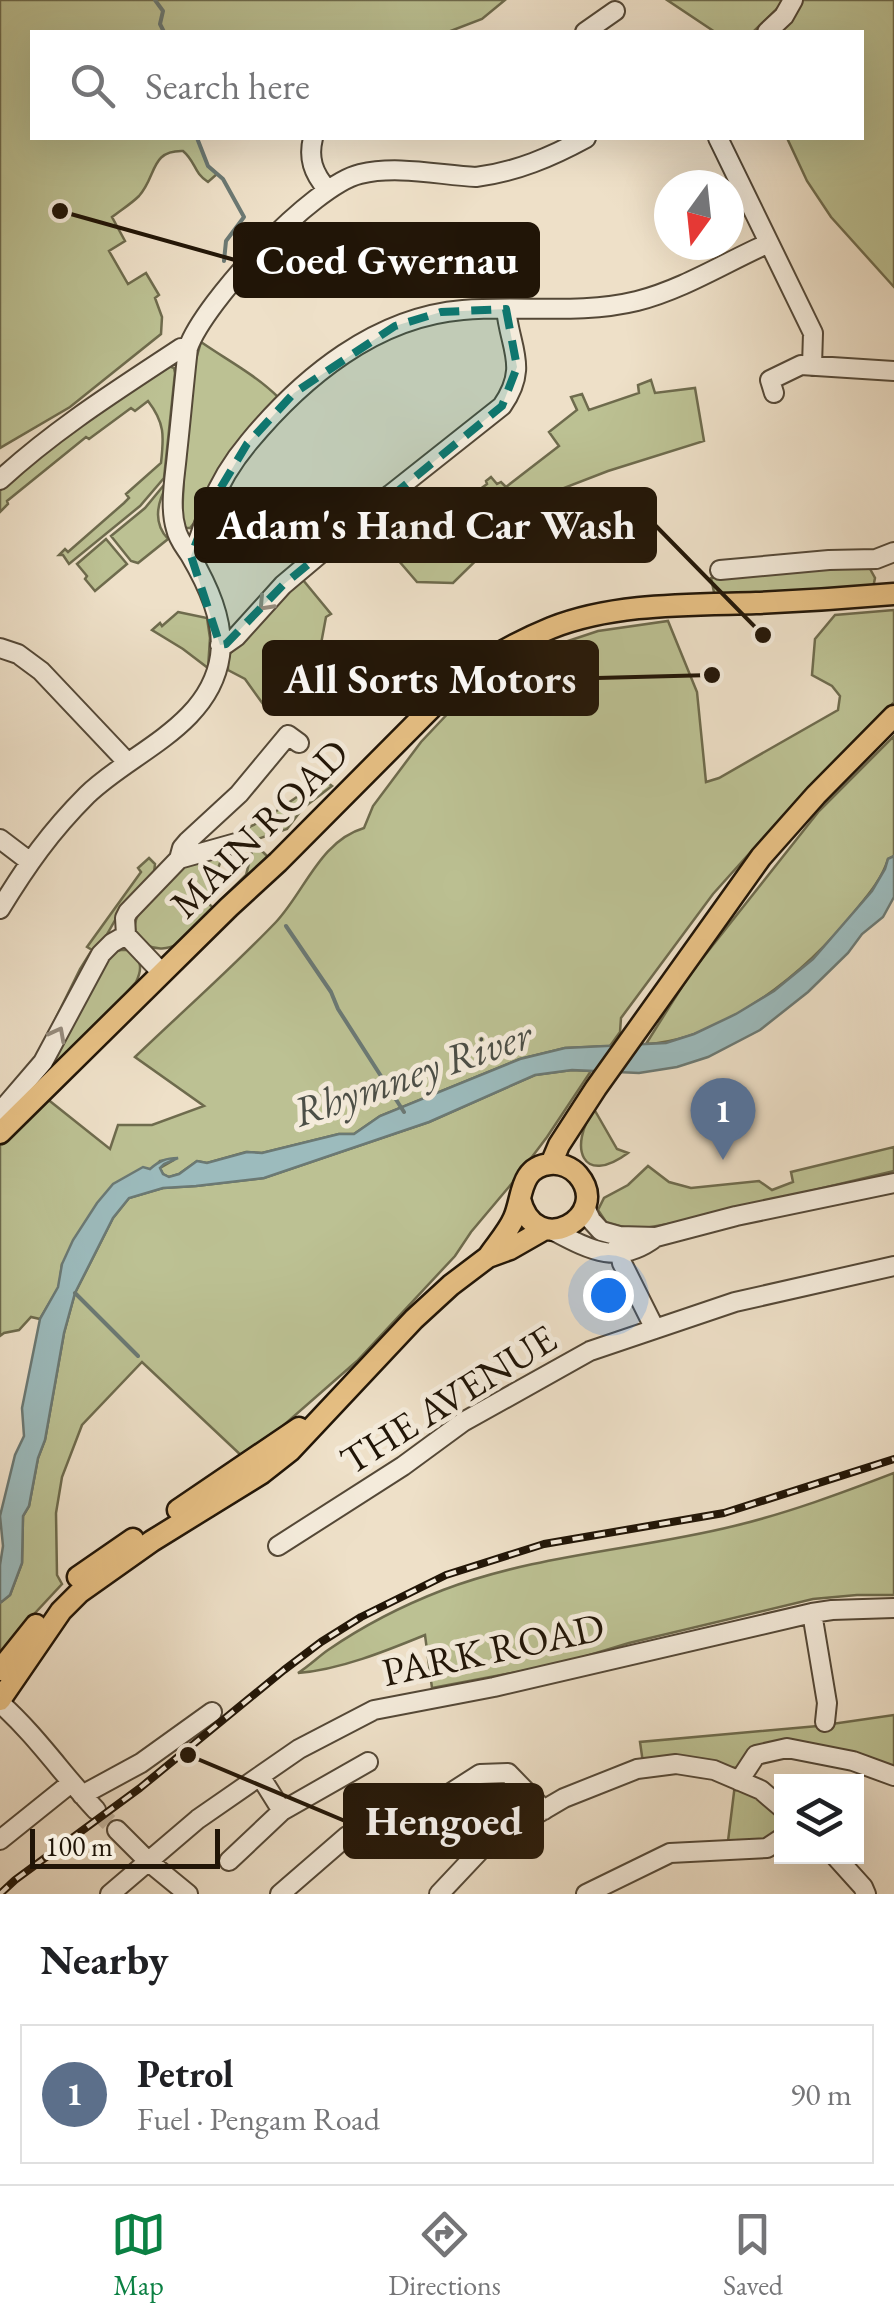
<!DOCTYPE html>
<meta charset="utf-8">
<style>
body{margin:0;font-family:"EB Garamond",serif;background:#f6f6f6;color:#202124}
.controls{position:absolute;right:30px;bottom:30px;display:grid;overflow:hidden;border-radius:0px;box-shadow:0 10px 40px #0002}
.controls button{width:90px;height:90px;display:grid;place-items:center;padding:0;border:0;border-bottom:2px solid #e0e0e0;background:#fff;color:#202124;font:50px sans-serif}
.compass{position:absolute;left:654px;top:170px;width:90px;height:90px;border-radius:50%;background:#fff;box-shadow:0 10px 40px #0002;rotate:195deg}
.scale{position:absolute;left:30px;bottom:25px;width:190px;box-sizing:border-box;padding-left:10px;border:5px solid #211507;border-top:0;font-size:28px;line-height:35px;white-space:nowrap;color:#211507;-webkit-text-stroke:8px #f4ebdb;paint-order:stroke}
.you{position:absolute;left:608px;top:1295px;width:35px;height:35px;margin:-25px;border:8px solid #fff;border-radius:50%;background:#1a73e8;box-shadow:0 0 0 15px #1a73e833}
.badge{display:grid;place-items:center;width:65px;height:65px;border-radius:50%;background:#0b8043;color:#fff;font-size:32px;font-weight:700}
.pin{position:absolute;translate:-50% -82px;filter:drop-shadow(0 2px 5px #0008)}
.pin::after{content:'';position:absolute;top:52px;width:35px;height:30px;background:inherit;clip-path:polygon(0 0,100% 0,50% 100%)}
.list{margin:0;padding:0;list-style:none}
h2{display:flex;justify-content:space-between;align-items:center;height:130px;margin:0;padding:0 40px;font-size:42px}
h2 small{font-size:32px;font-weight:400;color:#757577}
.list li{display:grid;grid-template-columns:65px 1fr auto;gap:30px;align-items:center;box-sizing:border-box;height:140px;margin:0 20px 20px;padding:0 20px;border:2px solid #e0e0e0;border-radius:0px}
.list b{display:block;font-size:38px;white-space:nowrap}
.list p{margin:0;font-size:32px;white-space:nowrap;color:#757577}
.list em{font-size:32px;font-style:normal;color:#757577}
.icon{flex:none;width:55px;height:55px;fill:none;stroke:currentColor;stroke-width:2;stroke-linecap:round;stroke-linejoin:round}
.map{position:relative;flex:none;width:894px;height:1894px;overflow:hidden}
.search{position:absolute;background:#fff;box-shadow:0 10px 40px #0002;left:30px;right:30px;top:30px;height:110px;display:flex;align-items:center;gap:25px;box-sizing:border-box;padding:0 35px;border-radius:0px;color:#757577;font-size:38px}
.sheet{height:290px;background:#fff}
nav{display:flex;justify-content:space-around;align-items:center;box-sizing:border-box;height:140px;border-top:2px solid #e0e0e0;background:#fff;font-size:28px;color:#757577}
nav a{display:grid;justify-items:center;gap:5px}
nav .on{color:#0b8043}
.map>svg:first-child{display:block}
.green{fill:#bcc193;stroke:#6e6b4d;stroke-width:2.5}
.water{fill:#9cbbbd;stroke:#6b7974;stroke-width:2.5}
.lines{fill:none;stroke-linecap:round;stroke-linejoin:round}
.stream{stroke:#6b7974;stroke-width:4}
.minor-tunnel{stroke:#c5b7a1;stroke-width:18;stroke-dasharray:18 9;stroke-linecap:butt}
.minor-casing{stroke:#544837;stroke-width:22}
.major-casing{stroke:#211507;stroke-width:25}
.minor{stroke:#f4ebdb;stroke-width:18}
.major{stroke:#e7c084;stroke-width:20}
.rail-casing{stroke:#211507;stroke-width:8}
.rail{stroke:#f4ebdb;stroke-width:4;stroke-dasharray:11;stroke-linecap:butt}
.oneway{stroke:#958b7c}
.marked{fill:#0f766e;fill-opacity:0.2;stroke:#0f766e;stroke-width:8;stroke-dasharray:20 12;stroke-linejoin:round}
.labels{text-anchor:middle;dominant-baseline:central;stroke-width:10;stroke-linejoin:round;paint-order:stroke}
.street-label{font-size:40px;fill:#211507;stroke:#f4ebdb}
.water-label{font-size:42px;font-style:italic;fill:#4c4f47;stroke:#f4ebdb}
.leader{fill:none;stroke:#211507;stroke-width:4}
.callout-dot{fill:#211507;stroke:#f4ebdb;stroke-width:4}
.callout{fill:#211507;stroke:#211507;stroke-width:4}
.callout-label{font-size:42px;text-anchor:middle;font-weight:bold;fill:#fff}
</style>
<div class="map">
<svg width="894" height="1894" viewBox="0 0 894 1894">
<rect width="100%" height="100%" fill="#eee0c8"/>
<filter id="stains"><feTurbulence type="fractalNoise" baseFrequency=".002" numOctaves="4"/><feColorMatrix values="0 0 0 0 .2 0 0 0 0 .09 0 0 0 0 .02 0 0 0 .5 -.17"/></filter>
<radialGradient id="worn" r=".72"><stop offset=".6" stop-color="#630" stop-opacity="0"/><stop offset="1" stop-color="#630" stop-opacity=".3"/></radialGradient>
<path class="green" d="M 0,0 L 505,0 L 482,19 L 448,32 L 32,32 L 32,138 L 197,138 L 208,166 L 217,174 L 208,182 C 193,172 196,162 183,151 C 150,150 157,176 139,196 C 131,204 121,210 112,217 L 125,241 L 109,251 L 128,284 L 146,273 L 159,295 L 155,298 L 162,317 L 161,334 L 70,407 L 0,448 Z
M 667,0 L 786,0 L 753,32 L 715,32 Z
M 802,0 L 894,0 L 894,287 L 831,217 L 807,181 L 787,138 L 862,138 L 862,32 L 778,32 Z
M 201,342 C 227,360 256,375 279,398 L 219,469 L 194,523 L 190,528 L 186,528 L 182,521 L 184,471 L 194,366 Z
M 169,366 L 174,368 L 175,373 L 164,478 L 140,506 L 69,564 L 63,555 L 59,555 L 65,549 L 68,552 L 124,503 L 129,498 L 126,494 L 161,463 C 164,436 165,423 148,401 L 135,411 L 131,408 L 89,439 L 86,437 L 7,501 L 8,504 L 0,512 L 0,491 C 47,439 111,404 169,366 Z
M 651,380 L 655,393 L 695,388 L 704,441 L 608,471 L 556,491 L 506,531 L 453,583 L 417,582 L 368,525 L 390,508 L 397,510 L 413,528 L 429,527 L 487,484 L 486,481 L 491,477 L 497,484 L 501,482 L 506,487 L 559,446 L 549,432 L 577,410 L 571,397 L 582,394 L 589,410 L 639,393 L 638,385 Z
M 164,485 L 167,485 C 157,503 153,523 168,539 L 138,563 L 131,561 L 111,536 L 145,508 Z
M 106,539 L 127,564 L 95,591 L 85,579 L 87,576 L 77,564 Z
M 869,567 L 875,578 L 873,588 L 715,597 L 711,578 L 745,574 Z
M 303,580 L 331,614 L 326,617 L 321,644 L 315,645 L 308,643 L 287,665 L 298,675 L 268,711 L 245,679 L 228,670 L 228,656 L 271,607 Z
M 894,610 L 894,702 L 783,816 L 713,894 L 621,1018 L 620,1032 L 610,1046 L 565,1048 L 520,1059 L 380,1116 L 354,1134 L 339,1134 L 262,1153 L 246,1152 L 207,1163 L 197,1161 L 179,1174 L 169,1177 L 163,1174 L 160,1168 L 174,1160 L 160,1161 L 62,1264 L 59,1287 L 40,1319 L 31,1317 L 19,1330 L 4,1333 L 0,1336 L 0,1144 L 46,1098 L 110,1149 L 118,1125 L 152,1125 L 204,1106 L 135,1057 C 182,1012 231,969 276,922 C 305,891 320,841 364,828 L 373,806 L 421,742 L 472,688 L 497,671 L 538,651 L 598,631 L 668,621 L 697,692 L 706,782 L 719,778 L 838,710 L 840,696 L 832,686 L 812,675 L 815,639 L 835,615 Z
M 178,612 L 207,618 L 210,638 L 208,668 L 183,649 L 152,630 L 160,623 L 162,626 Z
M 894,736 L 894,856 L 888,859 C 882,879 868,895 855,911 C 808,970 725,1040 646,1044 L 690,974 L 819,811 Z
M 323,779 L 332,786 L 303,808 L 287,829 L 243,844 L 236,833 L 262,821 Z
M 256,845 L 269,858 L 177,944 C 159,955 129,945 136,920 C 140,906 177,869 191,863 C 200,859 212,859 222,857 L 207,902 L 213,908 L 246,875 L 253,848 Z
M 149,858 L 155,864 L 154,873 L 122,908 L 51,1033 L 49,1032 L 80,969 L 92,950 L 87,947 L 141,872 L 138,868 Z
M 121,950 L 130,950 C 141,960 143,968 136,982 L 82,1043 L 33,1089 L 46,1072 L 108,959 L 113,952 Z
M 572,1070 L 591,1071 L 547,1137 L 513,1182 L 471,1232 L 455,1256 L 357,1361 L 245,1459 L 142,1362 L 82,1425 L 62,1477 L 56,1513 L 57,1575 L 62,1584 L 23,1626 L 0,1662 L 0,1603 L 10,1595 L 22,1563 L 23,1516 L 29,1506 L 38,1458 L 45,1440 L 64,1333 L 75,1293 L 113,1218 L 129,1198 L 163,1188 L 196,1186 L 264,1178 L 429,1122 L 535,1075 Z
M 594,1109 L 617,1149 L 628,1153 C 582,1187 568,1147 594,1109 Z
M 894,1147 L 894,1171 L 685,1221 L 634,1230 L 606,1222 L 598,1210 L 604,1198 L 628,1185 L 648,1166 L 669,1182 L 691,1188 L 759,1181 L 772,1190 L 793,1182 L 791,1172 Z
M 894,1473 L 894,1595 L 857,1595 L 813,1599 L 629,1643 L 560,1664 L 432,1688 L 425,1635 C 386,1651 339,1670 298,1673 C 309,1666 318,1657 328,1650 C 363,1626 404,1605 443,1590 C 538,1554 637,1550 734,1526 C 788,1513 842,1493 894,1473 Z
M 894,1715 L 894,1774 L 787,1745 L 739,1768 L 643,1763 L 640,1742 L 818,1726 Z
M 735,1784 C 746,1791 776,1807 781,1820 C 782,1821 781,1835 781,1836 L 727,1849 Z"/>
<path class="water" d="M 894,856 L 894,897 L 883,917 L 862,934 L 848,953 L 808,992 L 760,1030 L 708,1057 L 677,1067 L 639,1073 L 572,1070 L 535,1075 L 429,1122 L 264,1178 L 196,1186 L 163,1188 L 129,1198 L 113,1218 L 75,1293 L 64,1333 L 45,1440 L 38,1458 L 29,1506 L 23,1516 L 22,1563 L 10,1595 L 0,1603 L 0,1565 L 3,1546 L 0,1516 L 15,1455 L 24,1436 L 22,1408 L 40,1319 L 58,1287 L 62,1264 L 73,1240 L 97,1203 L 113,1184 L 143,1167 L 150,1169 C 159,1161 166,1158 178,1158 L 164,1164 L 160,1168 L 163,1174 L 169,1177 L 179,1174 L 197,1161 L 207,1163 L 247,1152 L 262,1153 L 339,1134 L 354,1134 L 380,1116 L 520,1059 L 565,1048 L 666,1043 L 694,1034 L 736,1014 L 774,991 L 813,959 L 872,891 L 885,869 L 888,859 Z"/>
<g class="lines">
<path class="stream" d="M 155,0 L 163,11 L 160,24 L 164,32
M 197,138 L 208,166 L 223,179 L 244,217 L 226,241 L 224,261
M 286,926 L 331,992 L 338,1009 L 404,1112
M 75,1293 L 138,1356"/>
<path class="minor-tunnel" d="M 96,1810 L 117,1830"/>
<g class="minor-casing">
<path id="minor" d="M 585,32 L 615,11
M 767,32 L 784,16 L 793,0
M 313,138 C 308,158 313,173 327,189
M 718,138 L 813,333 L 812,366
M 774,393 L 770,380 L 801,365 L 894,371
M 0,480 C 55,429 119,389 181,348 L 188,348
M 191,556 C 200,542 203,523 210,507 C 219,484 233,461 249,442 C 303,377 376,317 463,310 C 521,305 580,315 637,301 C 684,289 726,262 769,243
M 720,570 L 829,560 L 876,559 L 894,552
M 220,645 L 226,644 L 236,637 L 283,585 L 391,494 L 502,406 C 529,367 510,349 506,309
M 0,648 L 18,654 L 41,671 L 128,763
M 0,839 L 29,861
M 179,859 L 182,848 L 188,841 L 239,794 L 288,735 L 299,743
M 0,909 C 27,865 50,832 87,795 C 131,752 210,726 220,656 C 225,621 207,584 190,555 C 185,547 178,539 176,529 C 169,506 175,477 177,454 C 181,418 184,383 188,348 C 204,302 313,185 360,174 C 397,165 439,175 476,177 C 516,172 551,157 586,138
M 162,973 L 126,935 L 125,918 L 128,912 L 179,859 L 236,843
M 0,1112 L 43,1062 L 101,954 L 112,943 L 126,935
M 585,1207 L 591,1220 L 601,1231 L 619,1236 L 656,1237 L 736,1216 L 894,1183
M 552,1230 C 590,1250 618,1266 656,1237
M 618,1243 L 622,1263 L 655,1329
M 278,1546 L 403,1466 L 463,1422 L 590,1351 L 735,1302 L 894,1266
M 812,1613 L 827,1703 L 825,1722
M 0,1703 C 36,1735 63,1775 96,1810
M 260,1776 L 282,1811
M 739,1781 L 756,1755 L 787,1748 L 853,1761 L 894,1776
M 82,1795 L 141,1763 L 212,1712
M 117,1830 L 149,1862 L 188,1894
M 0,1840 L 71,1783
M 835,1856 L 863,1887 L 866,1894
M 229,1861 L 282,1811 L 368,1762
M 110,1894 L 198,1819 L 260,1776 L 299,1749 L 374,1710 L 494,1687 L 812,1613 L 832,1610 L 894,1608
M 280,1894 L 347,1836 L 399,1820 L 438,1801 L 480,1774 L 508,1773 L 544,1810
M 439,1894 L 487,1843 L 564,1798 L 637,1769 L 676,1764 L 714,1770 L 761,1790 L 782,1808
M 586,1894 L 670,1853 L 767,1848 L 782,1838"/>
</g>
<g class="major-casing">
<path id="major" d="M 0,1133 L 229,907 L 278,862 L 463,676 C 491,657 519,641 551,628 C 614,603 688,605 756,603 C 802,601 848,598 894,594
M 551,1164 L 559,1145 L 596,1088 L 761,857 L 816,795 L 894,716
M 488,1257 C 496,1245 508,1232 514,1218 C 523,1198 519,1167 550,1164 C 560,1163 571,1167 578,1175 C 613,1216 535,1261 520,1199
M 178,1510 L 299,1428
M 78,1577 L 133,1539
M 0,1670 L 36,1625
M 0,1700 L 61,1611 L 80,1592 L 152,1541 L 262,1473 L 290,1451 L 414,1319 L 451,1285 L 488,1257 L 510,1249 L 545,1229"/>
</g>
<use href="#minor" class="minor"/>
<use href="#major" class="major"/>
<g class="rail-casing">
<path id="rail" d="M 0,1894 L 15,1880 L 140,1788 L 284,1670 L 321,1642 L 361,1617 L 446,1575 L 544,1544 L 724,1513 L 894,1459"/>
</g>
<use href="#rail" class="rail"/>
</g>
<defs><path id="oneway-chevron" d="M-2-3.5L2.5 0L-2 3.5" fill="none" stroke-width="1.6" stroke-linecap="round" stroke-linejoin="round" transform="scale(2.5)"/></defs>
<g class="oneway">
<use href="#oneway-chevron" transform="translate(265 604) rotate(133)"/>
<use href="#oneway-chevron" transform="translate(58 1034) rotate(-62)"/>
</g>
<path class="marked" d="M 506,309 L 517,367 L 502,406 L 283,585 L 226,644 L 220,645 L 191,556 L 211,504 L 247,444 L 294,393 L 395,326 L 441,312 Z"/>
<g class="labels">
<g class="street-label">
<text transform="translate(259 828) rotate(-45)">MAIN ROAD</text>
<text transform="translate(448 1399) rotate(-32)">THE AVENUE</text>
<text transform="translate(493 1649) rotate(-12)">PARK ROAD</text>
</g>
<g class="water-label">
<text transform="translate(412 1073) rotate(-19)">Rhymney River</text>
</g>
</g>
<path class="leader" d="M60 211L235 260M763 635L655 525M712 675L597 678M188 1755L345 1821"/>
<g class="callout-dot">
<circle cx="60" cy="211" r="10"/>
<circle cx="763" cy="635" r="10"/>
<circle cx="712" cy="675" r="10"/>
<circle cx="188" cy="1755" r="10"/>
</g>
<g class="callout">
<rect x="235" y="224" width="303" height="72" rx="10"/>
<rect x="196" y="489" width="459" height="72" rx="10"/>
<rect x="264" y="642" width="333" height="72" rx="10"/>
<rect x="345" y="1785" width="197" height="72" rx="10"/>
</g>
<g class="callout-label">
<text x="387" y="274">Coed Gwernau</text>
<text x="426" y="539">Adam's Hand Car Wash</text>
<text x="430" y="693">All Sorts Motors</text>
<text x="444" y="1835">Hengoed</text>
</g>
<rect width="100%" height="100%" filter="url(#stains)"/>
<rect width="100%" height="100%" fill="url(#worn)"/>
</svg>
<div class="controls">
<button><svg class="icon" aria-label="layers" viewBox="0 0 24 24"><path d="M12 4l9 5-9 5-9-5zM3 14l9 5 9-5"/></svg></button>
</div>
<svg class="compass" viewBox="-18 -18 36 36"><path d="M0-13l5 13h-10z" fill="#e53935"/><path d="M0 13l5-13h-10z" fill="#757577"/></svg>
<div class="scale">100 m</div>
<div class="you"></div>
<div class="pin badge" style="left:723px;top:1160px;background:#5c6f8a">1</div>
<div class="search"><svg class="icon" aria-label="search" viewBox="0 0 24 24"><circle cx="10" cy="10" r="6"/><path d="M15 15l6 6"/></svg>Search here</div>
</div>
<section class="sheet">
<h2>Nearby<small></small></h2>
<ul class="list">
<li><span class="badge" style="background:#5c6f8a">1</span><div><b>Petrol</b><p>Fuel · Pengam Road</p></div><em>90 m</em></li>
</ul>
</section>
<nav>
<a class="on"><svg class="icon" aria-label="map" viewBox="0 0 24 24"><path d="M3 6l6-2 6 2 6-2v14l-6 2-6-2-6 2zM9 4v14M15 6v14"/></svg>Map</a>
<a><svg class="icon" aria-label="directions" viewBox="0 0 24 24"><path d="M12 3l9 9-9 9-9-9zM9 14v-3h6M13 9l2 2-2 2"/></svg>Directions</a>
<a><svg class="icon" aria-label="saved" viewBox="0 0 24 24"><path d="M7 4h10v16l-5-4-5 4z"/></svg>Saved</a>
</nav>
